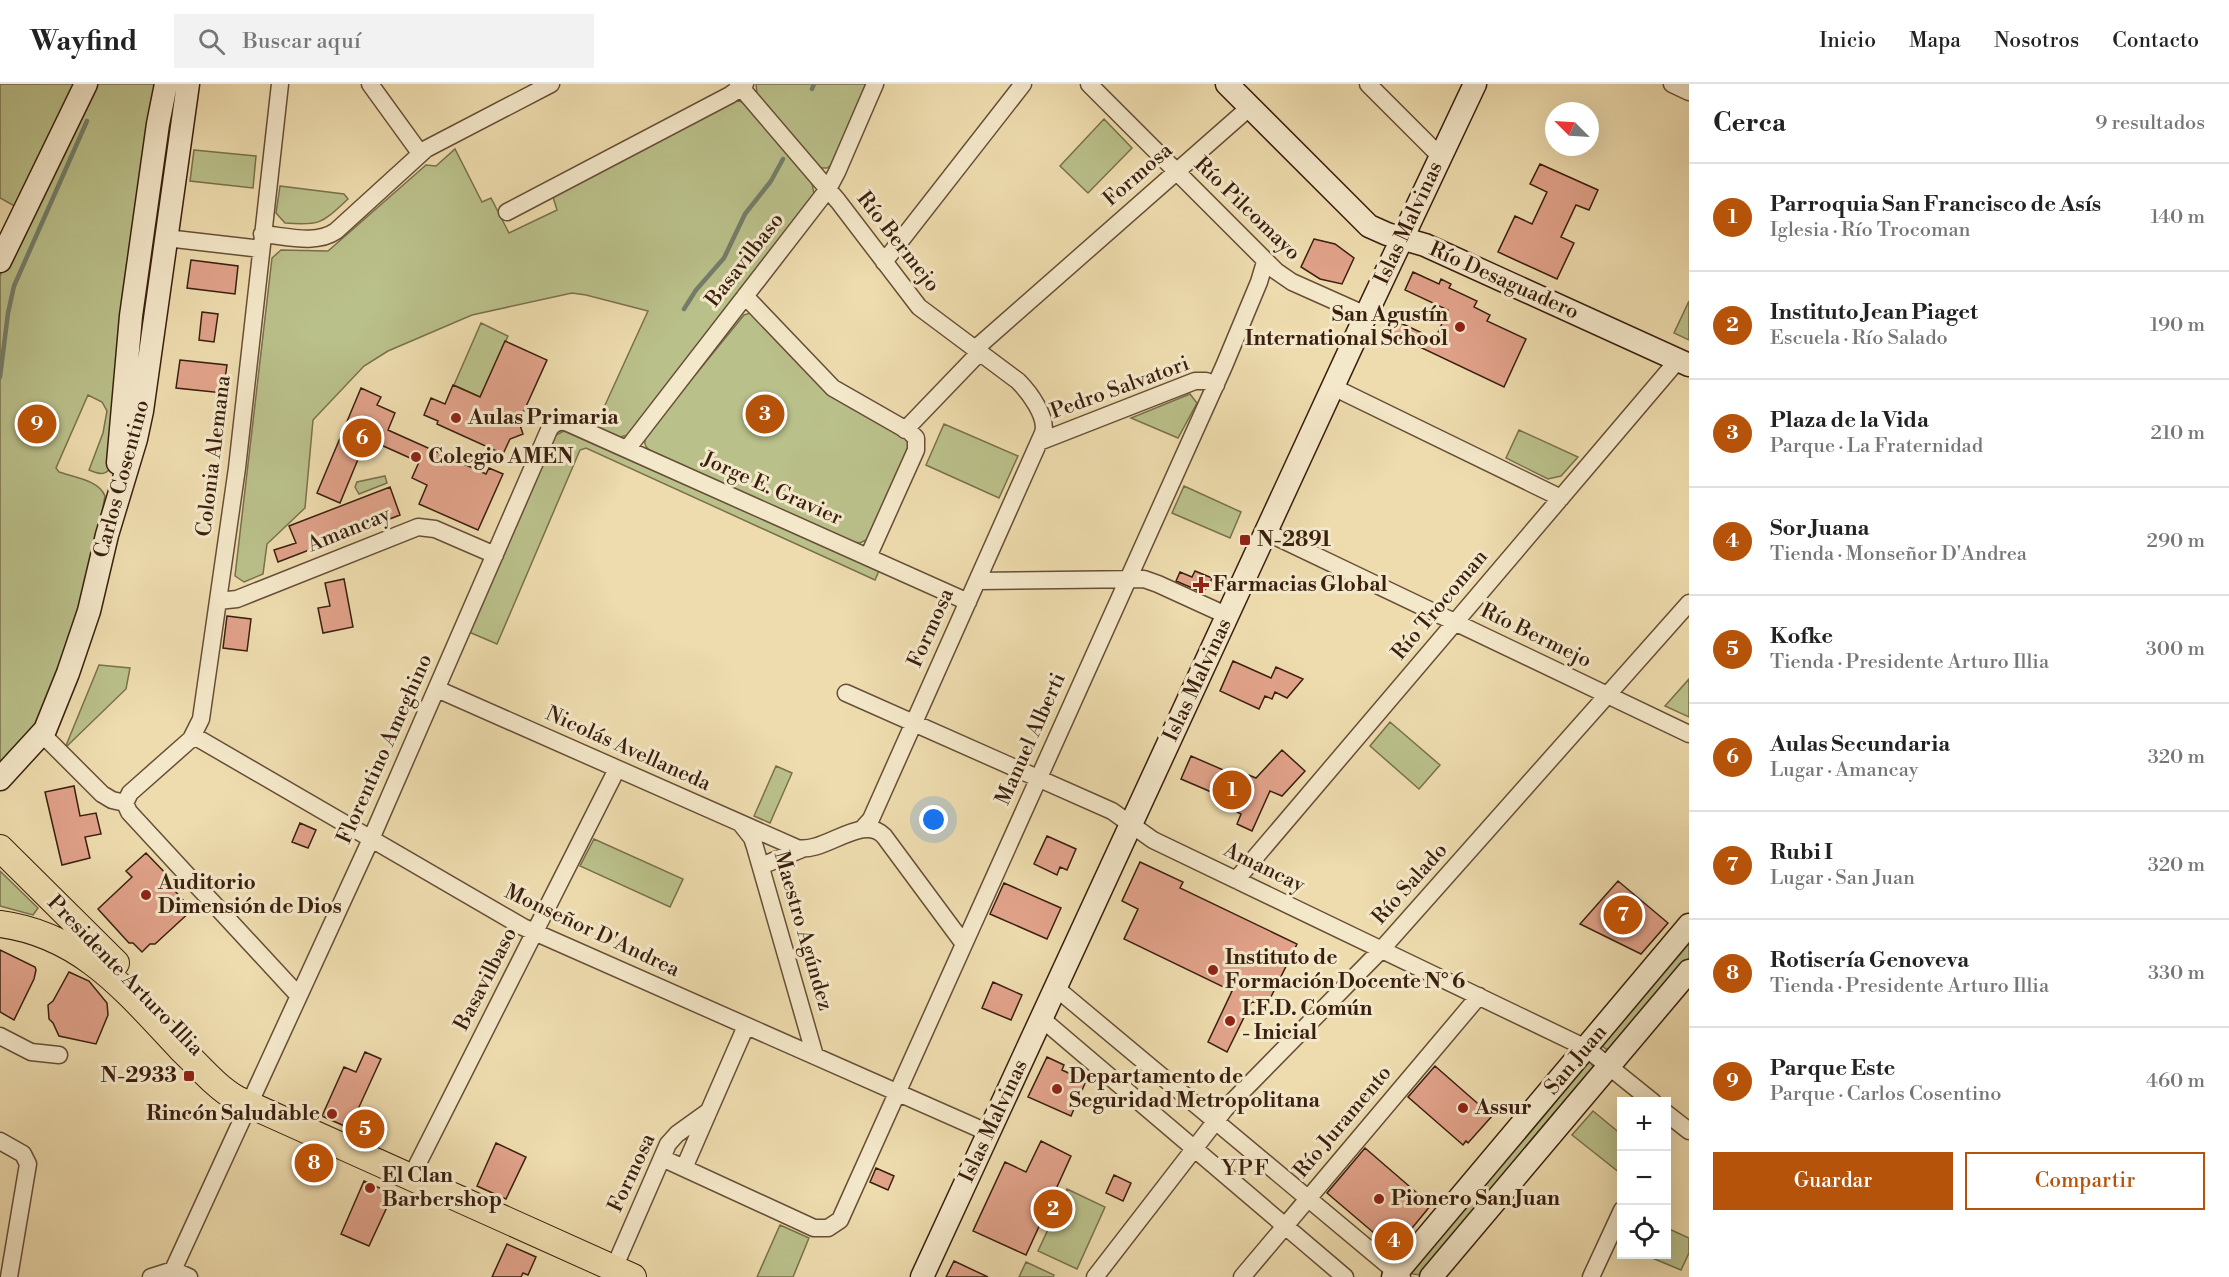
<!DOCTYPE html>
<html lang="es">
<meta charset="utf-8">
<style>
body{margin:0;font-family:"Libre Bodoni",serif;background:#f2f2f2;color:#222}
.controls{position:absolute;right:18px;bottom:18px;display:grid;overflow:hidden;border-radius:0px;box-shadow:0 6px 24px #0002}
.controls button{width:54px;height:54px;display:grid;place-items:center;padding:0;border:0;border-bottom:2px solid #e0e0e0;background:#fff;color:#222;font:30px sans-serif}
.compass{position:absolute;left:1545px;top:18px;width:54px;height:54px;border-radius:50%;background:#fff;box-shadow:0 6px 24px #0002;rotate:294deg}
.you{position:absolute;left:934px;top:736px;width:21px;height:21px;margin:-15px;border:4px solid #fff;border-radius:50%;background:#1a73e8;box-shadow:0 0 0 9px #1a73e833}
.badge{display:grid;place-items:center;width:39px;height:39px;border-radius:50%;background:#b45309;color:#fff;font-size:20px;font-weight:700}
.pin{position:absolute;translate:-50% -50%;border:3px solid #fff;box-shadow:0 2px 6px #0006}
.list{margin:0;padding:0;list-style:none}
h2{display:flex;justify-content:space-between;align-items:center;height:78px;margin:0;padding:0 24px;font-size:26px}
h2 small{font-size:20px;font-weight:400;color:#767676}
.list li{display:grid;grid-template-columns:39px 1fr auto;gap:18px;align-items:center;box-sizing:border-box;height:108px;padding:0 24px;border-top:2px solid #e0e0e0}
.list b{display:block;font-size:22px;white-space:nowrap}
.list p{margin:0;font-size:20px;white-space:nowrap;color:#767676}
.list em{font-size:20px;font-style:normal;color:#767676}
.actions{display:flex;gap:12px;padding:18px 24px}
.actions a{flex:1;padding:14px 0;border:2px solid #b45309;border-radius:0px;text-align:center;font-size:21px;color:#b45309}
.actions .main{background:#b45309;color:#fff}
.icon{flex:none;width:33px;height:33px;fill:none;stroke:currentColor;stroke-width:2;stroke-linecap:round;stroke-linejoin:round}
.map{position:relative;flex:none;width:1689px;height:1193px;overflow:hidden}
header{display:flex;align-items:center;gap:36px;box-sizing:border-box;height:84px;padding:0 30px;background:#fff;border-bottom:2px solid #e0e0e0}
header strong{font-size:28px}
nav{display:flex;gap:33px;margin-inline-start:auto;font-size:21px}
.search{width:420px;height:54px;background:#f2f2f2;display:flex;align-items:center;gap:15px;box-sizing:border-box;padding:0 21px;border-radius:0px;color:#767676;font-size:22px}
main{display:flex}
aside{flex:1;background:#fff}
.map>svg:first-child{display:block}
.green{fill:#bac08a;stroke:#7a704c;stroke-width:1.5}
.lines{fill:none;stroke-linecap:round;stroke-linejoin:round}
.stream{stroke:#747d6a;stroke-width:4.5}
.building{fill:#e1a28a;stroke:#3a1f0f;stroke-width:1.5}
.street-casing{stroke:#674e37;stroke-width:19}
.secondary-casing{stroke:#3a1f0f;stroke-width:25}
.primary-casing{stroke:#3a1f0f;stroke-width:28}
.street{stroke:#f4e8ca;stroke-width:16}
.secondary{stroke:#f4e8ca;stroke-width:22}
.primary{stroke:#eedcae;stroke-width:26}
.poi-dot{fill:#8f2418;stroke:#f4e8ca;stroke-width:2}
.labels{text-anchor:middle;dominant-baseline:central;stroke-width:6;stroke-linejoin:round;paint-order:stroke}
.street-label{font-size:21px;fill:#3a1f0f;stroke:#f4e8ca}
.poi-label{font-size:21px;font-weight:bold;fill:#3a1f0f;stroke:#f4e8ca;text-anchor:start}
.neighbourhood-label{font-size:22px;letter-spacing:1.5px;fill:#3a1f0f;stroke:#f4e8ca}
</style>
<header>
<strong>Wayfind</strong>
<div class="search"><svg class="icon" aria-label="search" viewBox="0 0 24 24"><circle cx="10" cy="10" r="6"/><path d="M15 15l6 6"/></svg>Buscar aquí</div>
<nav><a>Inicio</a><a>Mapa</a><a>Nosotros</a><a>Contacto</a></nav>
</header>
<main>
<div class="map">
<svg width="1689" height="1193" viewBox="0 0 1689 1193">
<rect width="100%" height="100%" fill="#eedcae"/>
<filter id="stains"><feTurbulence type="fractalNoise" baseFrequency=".00333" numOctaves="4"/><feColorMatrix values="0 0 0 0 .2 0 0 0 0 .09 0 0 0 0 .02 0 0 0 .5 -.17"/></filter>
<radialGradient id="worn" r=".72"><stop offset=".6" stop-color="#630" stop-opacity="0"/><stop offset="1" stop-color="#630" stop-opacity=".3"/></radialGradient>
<path class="green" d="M 0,0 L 78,0 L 18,124 L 0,114 Z
M 92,0 L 160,0 L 110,384 C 105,393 97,389 89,386 L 103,349 L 107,327 L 102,318 L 88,311 L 56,384 L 59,388 C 73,393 99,396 105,412 L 89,499 L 44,631 L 0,684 L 0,192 Z
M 756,0 L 867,0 L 831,81 L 827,84 L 820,84 L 757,10 Z
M 737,17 L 744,18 L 812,99 L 814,110 L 628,351 L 620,353 L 595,343 L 648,227 L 586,211 L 572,209 L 472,231 L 388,267 L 364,282 L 313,336 L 305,424 L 267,460 L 263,490 L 244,498 L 235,492 L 272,174 L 281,166 L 328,167 L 426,81 L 436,82 L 455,65 L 482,118 L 491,114 L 509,149 L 557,126 L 553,113 L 731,18 Z
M 1104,35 L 1132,64 L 1088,109 L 1060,82 Z
M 194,66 L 256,72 L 253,104 L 190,97 Z
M 280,102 L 344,110 L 348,115 C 322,139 321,142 285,139 L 276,129 Z
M 1689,217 L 1689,256 L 1674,249 Z
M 750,229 L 911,358 L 870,454 L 860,459 L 853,458 L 651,367 C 643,362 644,357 647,350 L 744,231 Z
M 481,239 L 508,252 L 480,313 L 454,301 Z
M 1190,310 L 1197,319 L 1178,354 L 1131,334 Z
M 944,340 L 1018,372 L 999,414 L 926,381 Z
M 1519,346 L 1578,373 L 1561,392 L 1548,395 L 1506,374 Z
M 564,347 L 879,487 L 875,496 L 586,364 L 580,366 L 497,560 L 469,548 L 556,351 Z
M 385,392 L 387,399 L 359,410 L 355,403 L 357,398 Z
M 1184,402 L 1241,428 L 1230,454 L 1172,429 Z
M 99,581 L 130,584 L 126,605 L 65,664 Z
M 1689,595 L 1689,633 L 1665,622 Z
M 1390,638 L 1440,681 L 1419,705 L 1370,662 Z
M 776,682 L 792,689 L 770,739 L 754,732 Z
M 594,755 L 683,795 L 670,823 L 580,782 Z
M 0,787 L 38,824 L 33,831 L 0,822 Z
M 1689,851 L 1689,874 L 1612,965 L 1606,965 L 1601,961 Z
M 1589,977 L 1595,985 L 1422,1191 L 1413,1190 L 1411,1188 Z
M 1593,1027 L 1621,1050 L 1620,1089 L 1572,1051 Z
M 1067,1105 L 1105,1123 L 1077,1185 L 1038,1167 Z
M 780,1141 L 809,1154 L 793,1193 L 757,1193 Z
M 1667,1144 L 1689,1154 L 1689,1169 L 1681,1186 L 1645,1171 L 1666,1170 Z
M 1026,1178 L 1054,1191 L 1053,1193 L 1019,1193 Z"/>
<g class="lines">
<path class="stream" d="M 812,5 L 814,0
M 684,225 L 696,206 L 724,174 L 745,130 L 771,97 L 783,75
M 0,293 L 8,229 L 14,202 L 87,37"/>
</g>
<path class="building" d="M 1540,80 L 1598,106 L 1589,126 L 1576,121 L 1561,153 L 1574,159 L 1557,195 L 1498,168 L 1515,132 L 1532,140 L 1547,108 L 1530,100 Z
M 1314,155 L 1335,160 L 1354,174 L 1342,200 L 1320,195 L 1301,183 Z
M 191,176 L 238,182 L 235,210 L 187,204 Z
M 1413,188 L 1439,200 L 1441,195 L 1451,200 L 1449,204 L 1477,217 L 1474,223 L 1490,231 L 1487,237 L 1526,255 L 1504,303 L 1386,247 L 1392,235 L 1435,255 L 1448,226 L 1405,206 Z
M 202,228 L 218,230 L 214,258 L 199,256 Z
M 505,257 L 547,276 L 519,338 L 523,350 L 510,355 L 503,370 L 437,340 L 438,337 L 424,331 L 431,314 L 445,320 L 453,301 L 480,313 Z
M 180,276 L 227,281 L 223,309 L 176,304 Z
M 361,304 L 381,313 L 377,321 L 395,329 L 388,346 L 486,390 L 489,384 L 503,390 L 478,446 L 419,420 L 427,401 L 412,394 L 419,378 L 381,361 L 373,370 L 361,368 L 340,419 L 317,409 Z
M 390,403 L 400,431 L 278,478 L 274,466 L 296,459 L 289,442 Z
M 1195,487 L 1212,494 L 1208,504 L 1199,507 L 1176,497 L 1180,488 L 1192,493 Z
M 344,495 L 353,543 L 323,549 L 318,524 L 330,522 L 325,499 Z
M 227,532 L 251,535 L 247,567 L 223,564 Z
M 1233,577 L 1271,594 L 1276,583 L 1303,595 L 1287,614 L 1275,608 L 1272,615 L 1265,612 L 1259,625 L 1220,607 Z
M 1282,666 L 1305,687 L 1282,712 L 1270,707 L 1252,747 L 1237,740 L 1241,730 L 1227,723 L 1230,716 L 1181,695 L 1191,672 L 1244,695 L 1246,690 L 1256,694 Z
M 74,702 L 80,732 L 96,729 L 101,750 L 85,753 L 90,774 L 62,781 L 45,708 Z
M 300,739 L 316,746 L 308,764 L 292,758 Z
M 1047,752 L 1076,765 L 1067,786 L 1060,783 L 1057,791 L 1034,780 Z
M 146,769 L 170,794 L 166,797 L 192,826 L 155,860 L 150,860 L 142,868 L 133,859 L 129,859 L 98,825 L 132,793 L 126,787 Z
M 1140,778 L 1183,798 L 1180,804 L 1297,860 L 1266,923 L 1252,917 L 1227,968 L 1208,958 L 1232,907 L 1124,855 L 1138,825 L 1122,817 Z
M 1618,797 L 1668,839 L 1641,870 L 1580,840 Z
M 1004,799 L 1061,824 L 1047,855 L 990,830 Z
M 0,866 L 35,883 L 36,886 L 34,895 L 14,936 L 0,928 Z
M 69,888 L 89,897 L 107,919 L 108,931 L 96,960 L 59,952 L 53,939 L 49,935 L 48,921 L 53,917 Z
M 993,898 L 1022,911 L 1011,936 L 982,924 Z
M 365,968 L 381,975 L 359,1023 L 377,1031 L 367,1052 L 322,1032 L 344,983 L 356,988 Z
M 1047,973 L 1064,981 L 1062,986 L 1086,997 L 1071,1032 L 1028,1013 Z
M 1435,982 L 1492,1032 L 1468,1059 L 1466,1057 L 1463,1061 L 1408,1013 Z
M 1041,1057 L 1071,1072 L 1026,1171 L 973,1147 L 1005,1078 L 1026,1088 Z
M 496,1059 L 526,1073 L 506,1115 L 477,1102 Z
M 1365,1064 L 1431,1121 L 1394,1166 L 1327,1109 Z
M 876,1084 L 894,1092 L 888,1106 L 870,1098 Z
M 1114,1091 L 1131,1099 L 1123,1117 L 1106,1109 Z
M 364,1097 L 393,1110 L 369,1162 L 341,1150 Z
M 507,1160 L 536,1173 L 528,1191 L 523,1189 L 521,1193 L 492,1193 Z
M 954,1177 L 988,1193 L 946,1193 Z"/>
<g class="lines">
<g class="street-casing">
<path id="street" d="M 370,0 L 420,69
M 738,0 L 838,117 L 919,223 L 1018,297 C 1029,308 1048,333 1043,349 L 871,735 L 862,745
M 1089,0 L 1276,187 L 1292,198 L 1366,231
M 1368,0 L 1440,72
M 1672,0 L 1689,8
M 507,128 L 730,11 L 745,0
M 262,150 C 286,152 316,161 336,147 L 426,65 L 551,0
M 166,154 L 261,165
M 884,178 L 1023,0
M 745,212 L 833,304 L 910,348 L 916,354 L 916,366 L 868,473
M 975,265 L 1250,23
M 1333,303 L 1561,414
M 905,346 L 979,269
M 1039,358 L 1195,297 L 1206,297 L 1216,301
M 627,365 L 828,105 L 837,88 L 875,0
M 1266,448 L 1689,650
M 977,497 L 1144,495 L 1158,500 L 1228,532
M 218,517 L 237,515 L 418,443 L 435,445 L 495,471
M 437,605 L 797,764 C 824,770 863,729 884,752 L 964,860
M 846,609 L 1112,727 L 1153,756 L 1586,964 L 1653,1018
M 42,650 L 102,710 L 112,716 L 125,719
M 194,652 L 523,843 L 989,1049
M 125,719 L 130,709 L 191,655 L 201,635 L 237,384 L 280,0
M 125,719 L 129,728 L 299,912
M 741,740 L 752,754 L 755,763 L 815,972
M 761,782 L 802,765
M 1236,796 L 1678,276
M 1056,904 L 1402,1193
M 1042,935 L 1345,1193
M 0,952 L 31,968 L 59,971
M 1666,1029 L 1689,1047
M 0,1057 L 23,1070 L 28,1080 L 9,1193
M 662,1074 L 814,1144 L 828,1144 L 840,1136 L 1224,282 L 1259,198 L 1265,178
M 684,1084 L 746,942
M 411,1093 L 617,685
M 614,1184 L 668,1060 L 677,1050 L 709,1027
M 173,1186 L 189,1193
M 151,1193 L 173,1186 L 371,755 L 549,346 C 553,339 560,336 568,339 L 968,518
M 1095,1193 L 1225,1025 L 1381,866 L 1689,519
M 1242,1193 L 1479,912
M 1591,1193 L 1622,1126"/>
</g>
<g class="secondary-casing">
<path id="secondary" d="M 1227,0 L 1369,142 L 1387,150 L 1425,161 L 1689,281
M 0,177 L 86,0
M 118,379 L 131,232 L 158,40 L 166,0
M 0,695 L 45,646 L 68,589 L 89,527 L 107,451 L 136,355 L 142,327 L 188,0
M 922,1193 L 1366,231 L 1475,0
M 1393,1193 L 1689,841
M 1431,1193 L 1689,887"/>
</g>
<g class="primary-casing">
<path id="primary" d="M 0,764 L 116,879
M 0,840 C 83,851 128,909 182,966 C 200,983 216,1003 237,1015 L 633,1193"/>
</g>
<use href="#street" class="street"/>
<use href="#secondary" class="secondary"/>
<use href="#primary" class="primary"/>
</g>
<g class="poi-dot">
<circle cx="1460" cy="243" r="6"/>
<circle cx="456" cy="334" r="6"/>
<circle cx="416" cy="373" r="6"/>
<rect x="1239" y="450" width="12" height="12" rx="3"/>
<path d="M1198 492h6v6h6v6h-6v6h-6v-6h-6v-6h6z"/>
<circle cx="146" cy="811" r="6"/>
<circle cx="1213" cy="886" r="6"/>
<circle cx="1230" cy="937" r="6"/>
<rect x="183" y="986" width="12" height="12" rx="3"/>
<circle cx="1057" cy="1005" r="6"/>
<circle cx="1463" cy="1024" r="6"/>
<circle cx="332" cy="1030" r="6"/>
<circle cx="370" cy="1104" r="6"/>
<circle cx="1379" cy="1115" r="6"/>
</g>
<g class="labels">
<g class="street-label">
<text transform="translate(1138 91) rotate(-41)">Formosa</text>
<text transform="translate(1247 125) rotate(44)">Río Pilcomayo</text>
<text transform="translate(1409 139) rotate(-65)">Islas Malvinas</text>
<text transform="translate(898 158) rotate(52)">Río Bermejo</text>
<text transform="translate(745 176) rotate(-52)">Basavilbaso</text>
<text transform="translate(1504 197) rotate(24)">Río Desaguadero</text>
<text transform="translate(1120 304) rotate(-20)">Pedro Salvatori</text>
<text transform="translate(214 372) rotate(-83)">Colonia Alemana</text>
<text transform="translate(122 395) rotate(-75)">Carlos Cosentino</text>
<text transform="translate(772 405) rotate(24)">Jorge E. Gravier</text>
<text transform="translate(349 446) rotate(-22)">Amancay</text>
<text transform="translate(1440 521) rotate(-50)">Río Trocoman</text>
<text transform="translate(931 544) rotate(-66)">Formosa</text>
<text transform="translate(1536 552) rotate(26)">Río Bermejo</text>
<text transform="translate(1198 596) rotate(-65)">Islas Malvinas</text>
<text transform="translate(1031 655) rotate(-66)">Manuel Alberti</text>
<text transform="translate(385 665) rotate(-66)">Florentino Ameghino</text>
<text transform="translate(628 665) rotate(24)">Nicolás Avellaneda</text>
<text transform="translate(1264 784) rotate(26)">Amancay</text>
<text transform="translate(1410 800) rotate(-48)">Río Salado</text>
<text transform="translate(592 847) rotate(25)">Monseñor D'Andrea</text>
<text transform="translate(803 847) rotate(74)">Maestro Agúndez</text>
<text transform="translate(125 892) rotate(46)">Presidente Arturo Illia</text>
<text transform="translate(486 895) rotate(-63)">Basavilbaso</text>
<text transform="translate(1576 976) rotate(-50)">San Juan</text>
<text transform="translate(994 1037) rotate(-65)">Islas Malvinas</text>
<text transform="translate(1343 1038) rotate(-50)">Río Juramento</text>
<text transform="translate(632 1089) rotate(-65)">Formosa</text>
</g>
<g class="poi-label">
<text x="1448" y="231" text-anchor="end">San Agustín<tspan x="1448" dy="24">International School</tspan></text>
<text x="468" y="334">Aulas Primaria</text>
<text x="428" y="373">Colegio AMEN</text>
<text x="1257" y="456">N-2891</text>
<text x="1213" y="501">Farmacias Global</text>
<text x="158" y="799">Auditorio<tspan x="158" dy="24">Dimensión de Dios</tspan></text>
<text x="1225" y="874">Instituto de<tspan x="1225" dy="24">Formación Docente N° 6</tspan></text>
<text x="1242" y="925">I.F.D. Común<tspan x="1242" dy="24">- Inicial</tspan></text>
<text x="177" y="992" text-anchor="end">N-2933</text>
<text x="1069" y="993">Departamento de<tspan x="1069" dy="24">Seguridad Metropolitana</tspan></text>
<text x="1475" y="1024">Assur</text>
<text x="320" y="1030" text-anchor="end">Rincón Saludable</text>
<text x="382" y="1092">El Clan<tspan x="382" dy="24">Barbershop</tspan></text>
<text x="1391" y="1115">Pionero San Juan</text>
</g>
<g class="neighbourhood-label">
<text x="1246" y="1084">YPF</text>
</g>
</g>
<rect width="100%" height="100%" filter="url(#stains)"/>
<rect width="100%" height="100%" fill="url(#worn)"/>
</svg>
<div class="controls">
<button>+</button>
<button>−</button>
<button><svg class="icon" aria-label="locate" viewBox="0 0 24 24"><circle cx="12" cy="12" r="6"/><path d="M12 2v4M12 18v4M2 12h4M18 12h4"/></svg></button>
</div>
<svg class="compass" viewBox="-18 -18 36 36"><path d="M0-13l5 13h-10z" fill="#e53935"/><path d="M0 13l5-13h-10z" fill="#767676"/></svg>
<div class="you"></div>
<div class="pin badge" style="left:1232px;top:706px">1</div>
<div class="pin badge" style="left:1053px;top:1125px">2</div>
<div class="pin badge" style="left:765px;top:330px">3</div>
<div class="pin badge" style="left:1394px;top:1157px">4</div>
<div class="pin badge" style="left:365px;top:1045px">5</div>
<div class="pin badge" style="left:362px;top:354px">6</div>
<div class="pin badge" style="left:1623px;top:831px">7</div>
<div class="pin badge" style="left:314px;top:1079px">8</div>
<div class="pin badge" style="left:37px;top:340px">9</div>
</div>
<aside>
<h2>Cerca<small>9 resultados</small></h2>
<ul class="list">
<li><span class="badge">1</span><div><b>Parroquia San Francisco de Asís</b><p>Iglesia · Río Trocoman</p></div><em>140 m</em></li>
<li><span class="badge">2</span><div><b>Instituto Jean Piaget</b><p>Escuela · Río Salado</p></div><em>190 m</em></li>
<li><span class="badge">3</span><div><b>Plaza de la Vida</b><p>Parque · La Fraternidad</p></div><em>210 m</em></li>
<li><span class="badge">4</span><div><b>Sor Juana</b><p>Tienda · Monseñor D'Andrea</p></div><em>290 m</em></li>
<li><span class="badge">5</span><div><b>Kofke</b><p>Tienda · Presidente Arturo Illia</p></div><em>300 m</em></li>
<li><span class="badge">6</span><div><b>Aulas Secundaria</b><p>Lugar · Amancay</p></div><em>320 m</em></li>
<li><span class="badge">7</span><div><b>Rubi I</b><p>Lugar · San Juan</p></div><em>320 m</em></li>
<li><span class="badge">8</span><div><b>Rotisería Genoveva</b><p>Tienda · Presidente Arturo Illia</p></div><em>330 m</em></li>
<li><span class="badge">9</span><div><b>Parque Este</b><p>Parque · Carlos Cosentino</p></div><em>460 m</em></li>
</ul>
<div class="actions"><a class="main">Guardar</a><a>Compartir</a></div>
</aside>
</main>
